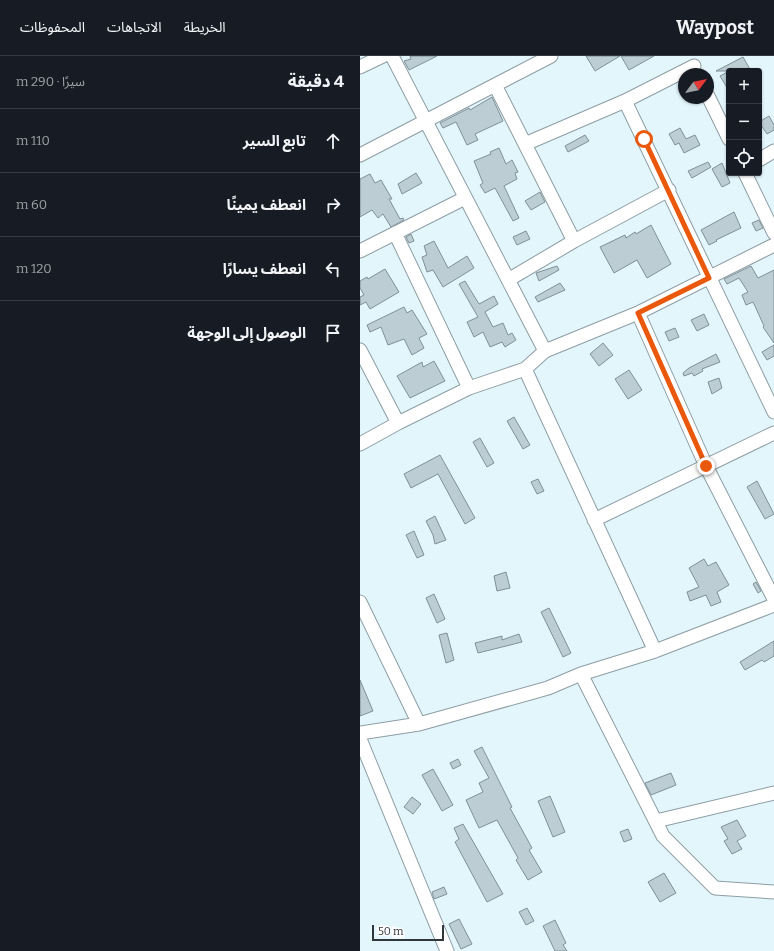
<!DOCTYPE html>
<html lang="ar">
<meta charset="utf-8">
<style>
body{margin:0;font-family:Bitter,"Noto Sans Arabic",serif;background:#242831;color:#f1f3f6;direction:rtl}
.controls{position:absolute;right:12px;top:12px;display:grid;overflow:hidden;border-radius:4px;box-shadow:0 1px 3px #0004}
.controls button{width:36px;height:36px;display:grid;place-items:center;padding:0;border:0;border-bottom:1px solid #363941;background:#171b24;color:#f1f3f6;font:20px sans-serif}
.compass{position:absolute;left:318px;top:12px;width:36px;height:36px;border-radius:50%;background:#171b24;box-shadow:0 1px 3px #0004;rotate:58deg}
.scale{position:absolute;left:12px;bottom:10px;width:72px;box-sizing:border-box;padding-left:4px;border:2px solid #30373a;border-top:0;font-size:11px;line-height:14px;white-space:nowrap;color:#30373a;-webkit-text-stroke:3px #fff;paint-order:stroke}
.stop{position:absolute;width:12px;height:12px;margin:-9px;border:3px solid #ea580c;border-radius:50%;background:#fff}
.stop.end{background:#ea580c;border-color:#fff;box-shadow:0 1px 4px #0008}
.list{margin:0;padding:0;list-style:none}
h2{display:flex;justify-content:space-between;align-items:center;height:52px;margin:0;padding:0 16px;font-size:17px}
h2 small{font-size:13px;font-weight:400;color:#9ea1a6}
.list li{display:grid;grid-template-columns:26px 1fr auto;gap:12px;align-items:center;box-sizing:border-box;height:64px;padding:0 16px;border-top:1px solid #363941}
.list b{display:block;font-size:15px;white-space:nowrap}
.list em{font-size:13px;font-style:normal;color:#9ea1a6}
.icon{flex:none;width:22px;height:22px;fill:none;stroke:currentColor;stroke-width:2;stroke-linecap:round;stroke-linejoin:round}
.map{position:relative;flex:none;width:414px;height:895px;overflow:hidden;direction:ltr}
header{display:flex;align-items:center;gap:24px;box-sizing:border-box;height:56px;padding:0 20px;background:#171b24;border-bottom:1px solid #363941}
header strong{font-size:19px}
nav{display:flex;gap:22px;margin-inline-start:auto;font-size:14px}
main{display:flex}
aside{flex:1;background:#171b24}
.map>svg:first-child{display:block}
.building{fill:#bccdd4;stroke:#809096}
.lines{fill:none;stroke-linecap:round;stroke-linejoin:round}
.minor-casing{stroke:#8d9ea4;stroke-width:15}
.minor{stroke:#fff;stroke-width:13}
.route{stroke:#ea580c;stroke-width:5}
</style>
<header>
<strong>Waypost</strong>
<nav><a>الخريطة</a><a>الاتجاهات</a><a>المحفوظات</a></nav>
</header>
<main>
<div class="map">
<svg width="414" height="895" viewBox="0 0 414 895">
<rect width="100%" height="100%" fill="#e3f6fc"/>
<path class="building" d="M 50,0 L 77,0 L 49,14 L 44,5 L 51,3 Z
M 226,0 L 260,0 L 235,15 Z
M 261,0 L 294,0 L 269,14 Z
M 383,1 L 391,15 L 369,15 L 369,35 L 360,20 L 369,15 L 356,15 Z
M 132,41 L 143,65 L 115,78 L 118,84 L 107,89 L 96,66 L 83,72 L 80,67 L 109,52 L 110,54 Z
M 409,60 L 414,69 L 414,74 L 407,78 L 399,66 Z
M 320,72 L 326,83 L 335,79 L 340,89 L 324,97 L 319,87 L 315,89 L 309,78 Z
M 225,79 L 229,85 L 208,96 L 205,90 Z
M 139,92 L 146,108 L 152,104 L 158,116 L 155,117 L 157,123 L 144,130 L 159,162 L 153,165 L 135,132 L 125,137 L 120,129 L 123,127 L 114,105 L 131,98 L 130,96 Z
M 348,106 L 351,111 L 332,122 L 328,115 Z
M 362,107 L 370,127 L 362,131 L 352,113 Z
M 56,117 L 62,127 L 42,138 L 38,128 Z
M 10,118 L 15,127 L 21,124 L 32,143 L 29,143 L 40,163 L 43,162 L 44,164 L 31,171 L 23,158 L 18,162 L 12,154 L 0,161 L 0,123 Z
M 180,136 L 185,146 L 171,154 L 165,145 Z
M 374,156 L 381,172 L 356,184 L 357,185 L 349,189 L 341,174 Z
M 399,164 L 403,172 L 396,175 L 392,167 Z
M 291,169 L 311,208 L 287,222 L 277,204 L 254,217 L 240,191 L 265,179 L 266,182 L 275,176 L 276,178 Z
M 166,175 L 170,183 L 157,189 L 153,181 Z
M 51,178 L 54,185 L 49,187 L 46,181 Z
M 74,185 L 88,212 L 107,200 L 114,212 L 83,231 L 73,214 L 67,216 L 62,201 L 67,199 L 64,190 Z
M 197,210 L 199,214 L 179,225 L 176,217 Z
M 391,210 L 398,222 L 414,214 L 414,287 L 403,271 L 404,270 L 394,248 L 393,246 L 386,249 L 382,239 L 388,236 L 379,222 L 367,228 L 364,223 Z
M 25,213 L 39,236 L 10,253 L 6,246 L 0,249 L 0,241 L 4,239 L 0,232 L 0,225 L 7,221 L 8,223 Z
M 105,225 L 119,248 L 134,240 L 138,248 L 125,256 L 133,271 L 143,267 L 148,279 L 152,277 L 156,284 L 145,291 L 142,286 L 130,291 L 123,276 L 114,281 L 107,266 L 118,261 L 99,228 Z
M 200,227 L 205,234 L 178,246 L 175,241 Z
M 44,251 L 47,257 L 52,254 L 67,278 L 59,282 L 64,292 L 52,299 L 44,283 L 28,289 L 21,271 L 10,276 L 7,269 Z
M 344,258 L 349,269 L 337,275 L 331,264 Z
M 315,272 L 319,281 L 309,285 L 305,276 Z
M 243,287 L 253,299 L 239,310 L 230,298 Z
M 414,289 L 414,300 L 407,304 L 402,296 Z
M 356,298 L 360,306 L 342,313 L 343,315 L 334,320 L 332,317 L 324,320 L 323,317 L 329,312 Z
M 74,305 L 85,325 L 50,342 L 37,320 L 62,306 L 63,311 Z
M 269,314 L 282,334 L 268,343 L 255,323 Z
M 359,322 L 362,332 L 352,338 L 348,326 Z
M 154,361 L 170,389 L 163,393 L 147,365 Z
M 120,382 L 134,407 L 127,411 L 113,386 Z
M 80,399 L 115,462 L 105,468 L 78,418 L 51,432 L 44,418 Z
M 178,423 L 184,435 L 177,438 L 171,426 Z
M 397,425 L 414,458 L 405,463 L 387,431 Z
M 75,460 L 86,484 L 75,488 L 73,479 L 66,465 Z
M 54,475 L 64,499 L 57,502 L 46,479 Z
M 344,503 L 348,510 L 356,506 L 369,529 L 357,536 L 361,546 L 351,550 L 346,539 L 330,545 L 327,536 L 339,531 L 329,512 Z
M 146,516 L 150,532 L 137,535 L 134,520 Z
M 396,526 L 401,535 L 398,537 L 393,528 Z
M 74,538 L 85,563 L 77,567 L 66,542 Z
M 189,552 L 211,597 L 203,601 L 181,556 Z
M 87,577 L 94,604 L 86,607 L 79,579 Z
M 159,578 L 162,586 L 118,597 L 115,587 L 142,580 L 142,584 Z
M 414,585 L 414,600 L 404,606 L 402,604 L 385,614 L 380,606 Z
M 0,624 L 13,655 L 0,660 Z
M 122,691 L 152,751 L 150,752 L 172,792 L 169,794 L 182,816 L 168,824 L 156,804 L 158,802 L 137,764 L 119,772 L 106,744 L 123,736 L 119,727 L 129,722 L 114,695 Z
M 98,703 L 101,709 L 93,713 L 90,707 Z
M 73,713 L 93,749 L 82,755 L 62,719 Z
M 311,717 L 316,729 L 291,739 L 285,727 Z
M 190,740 L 205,776 L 193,781 L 178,745 Z
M 52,741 L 61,748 L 53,758 L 44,751 Z
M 377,764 L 386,780 L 377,785 L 382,793 L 372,798 L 364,785 L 368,783 L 361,771 Z
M 103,768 L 143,838 L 127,846 L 95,786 L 99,783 L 94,772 Z
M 268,773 L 272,783 L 264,786 L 260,776 Z
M 304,817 L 316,837 L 300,846 L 288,826 Z
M 84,831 L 87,838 L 74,843 L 72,836 Z
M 167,852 L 174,865 L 166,869 L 159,856 Z
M 99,863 L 112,888 L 101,893 L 89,868 Z
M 195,864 L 206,887 L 203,889 L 207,895 L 195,895 L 183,870 Z"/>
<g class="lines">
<g class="minor-casing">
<path id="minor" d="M 32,0 L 185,295
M 0,11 L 23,0
M 135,29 L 214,185
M 348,40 L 369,83
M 265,45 L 414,356
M 165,88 L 265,45 L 334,10
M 0,99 L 191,0
M 399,104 L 414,95
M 385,117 L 414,177
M 35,177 L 109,332
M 0,195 L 105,142
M 148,224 L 214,185 L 309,134
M 278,257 L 346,410 L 414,543
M 0,294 L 38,367
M 165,313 L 295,595
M 0,388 L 38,367 L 109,332 L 165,313 L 185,295 L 278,257 L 414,189
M 234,464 L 414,377
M 0,546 L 59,668
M 221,618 L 303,780 L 355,832 L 414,836
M 0,677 L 59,668 L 188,632 L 221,618 L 295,595 L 414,549
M 0,683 L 87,895
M 296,765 L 414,737"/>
</g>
<use href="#minor" class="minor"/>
</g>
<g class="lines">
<path class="route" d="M 284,83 L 349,222 L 278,257 L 346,410"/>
</g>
</svg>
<div class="controls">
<button>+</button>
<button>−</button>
<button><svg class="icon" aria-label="locate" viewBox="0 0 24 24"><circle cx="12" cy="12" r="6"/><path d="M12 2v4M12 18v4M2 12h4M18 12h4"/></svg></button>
</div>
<svg class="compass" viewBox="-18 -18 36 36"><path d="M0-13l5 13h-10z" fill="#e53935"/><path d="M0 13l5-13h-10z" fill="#9ea1a6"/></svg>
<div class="scale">50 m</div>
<div class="stop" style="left:284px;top:83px"></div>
<div class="stop end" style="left:346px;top:410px"></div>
</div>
<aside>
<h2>4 دقيقة<small>سيرًا · 290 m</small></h2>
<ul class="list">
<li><svg class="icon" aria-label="ahead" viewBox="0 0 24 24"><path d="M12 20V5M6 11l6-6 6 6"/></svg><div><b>تابع السير</b></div><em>110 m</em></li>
<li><svg class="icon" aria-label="right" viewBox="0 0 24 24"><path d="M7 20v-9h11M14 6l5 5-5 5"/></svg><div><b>انعطف يمينًا</b></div><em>60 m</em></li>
<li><svg class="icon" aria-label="left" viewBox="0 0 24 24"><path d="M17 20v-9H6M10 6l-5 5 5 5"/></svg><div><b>انعطف يسارًا</b></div><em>120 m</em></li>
<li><svg class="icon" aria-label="arrive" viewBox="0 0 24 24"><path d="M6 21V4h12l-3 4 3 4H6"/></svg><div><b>الوصول إلى الوجهة</b></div></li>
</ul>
</aside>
</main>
